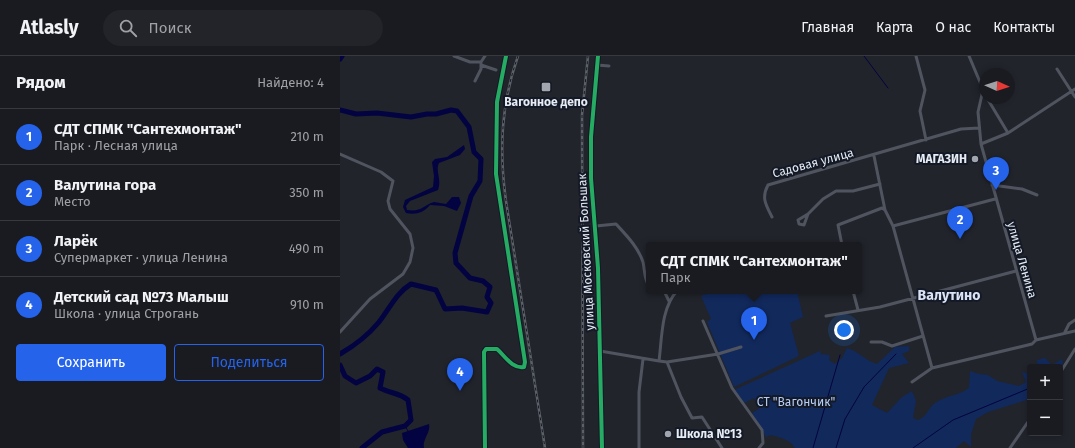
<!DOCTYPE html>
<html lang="ru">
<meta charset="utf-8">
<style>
body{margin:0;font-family:"Fira Sans",sans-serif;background:#222429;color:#f1f3f6}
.controls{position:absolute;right:12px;bottom:12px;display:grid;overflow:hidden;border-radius:4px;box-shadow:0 2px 6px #0003}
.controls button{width:36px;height:36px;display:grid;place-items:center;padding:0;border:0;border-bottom:1px solid #37393e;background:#191b20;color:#f1f3f6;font:20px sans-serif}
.compass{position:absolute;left:639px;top:12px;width:36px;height:36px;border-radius:50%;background:#191b20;box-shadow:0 2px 6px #0003;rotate:93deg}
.you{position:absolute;left:504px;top:274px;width:14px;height:14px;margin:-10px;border:3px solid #fff;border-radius:50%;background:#1a73e8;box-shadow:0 0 0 6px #1a73e833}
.badge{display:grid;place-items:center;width:26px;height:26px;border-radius:50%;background:#2563eb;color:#fff;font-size:13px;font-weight:700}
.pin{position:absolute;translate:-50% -33px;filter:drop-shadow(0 1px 2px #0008)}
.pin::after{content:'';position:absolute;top:21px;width:14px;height:12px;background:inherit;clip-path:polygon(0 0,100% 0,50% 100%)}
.popup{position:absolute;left:306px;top:186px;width:216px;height:52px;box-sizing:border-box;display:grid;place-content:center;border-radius:4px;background:#191b20;filter:drop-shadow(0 1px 3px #0005);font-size:13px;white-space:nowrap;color:#9fa1a5}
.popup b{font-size:15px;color:#f1f3f6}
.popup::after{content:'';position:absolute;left:50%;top:100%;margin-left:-8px;border:8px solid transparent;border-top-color:#191b20}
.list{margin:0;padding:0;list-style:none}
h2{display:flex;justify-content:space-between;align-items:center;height:52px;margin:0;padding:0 16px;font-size:17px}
h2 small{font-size:13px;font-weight:400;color:#9fa1a5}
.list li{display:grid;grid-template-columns:26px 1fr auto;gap:12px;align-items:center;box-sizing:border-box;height:56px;padding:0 16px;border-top:1px solid #37393e}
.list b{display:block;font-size:15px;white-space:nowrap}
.list p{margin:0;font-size:13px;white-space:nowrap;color:#9fa1a5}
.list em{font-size:13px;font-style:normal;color:#9fa1a5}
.actions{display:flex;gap:8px;padding:12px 16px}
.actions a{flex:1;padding:9px 0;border:1px solid #2563eb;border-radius:4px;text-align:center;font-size:14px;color:#2563eb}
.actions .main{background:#2563eb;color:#fff}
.icon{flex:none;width:22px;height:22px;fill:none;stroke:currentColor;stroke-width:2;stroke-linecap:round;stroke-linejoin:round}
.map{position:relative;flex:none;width:735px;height:392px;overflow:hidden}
header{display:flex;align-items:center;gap:24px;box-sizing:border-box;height:56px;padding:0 20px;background:#191b20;border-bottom:1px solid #37393e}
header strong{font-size:19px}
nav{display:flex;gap:22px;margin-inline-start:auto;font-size:14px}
.search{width:280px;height:36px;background:#222429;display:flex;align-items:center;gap:10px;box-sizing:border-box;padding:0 14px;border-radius:22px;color:#9fa1a5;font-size:15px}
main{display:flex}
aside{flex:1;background:#191b20}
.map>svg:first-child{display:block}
.green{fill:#12295c}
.water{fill:#030341}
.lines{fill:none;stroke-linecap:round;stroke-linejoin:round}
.stream{stroke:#030341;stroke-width:1}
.river{stroke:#030341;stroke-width:5}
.street{stroke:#50545f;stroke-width:3}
.secondary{stroke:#5a606c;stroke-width:4.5}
.rail-casing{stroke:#5c6067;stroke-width:2.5}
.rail{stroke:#131926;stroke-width:1;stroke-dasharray:3;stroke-linecap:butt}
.cycleway-casing{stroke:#131926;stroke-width:6}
.cycleway{stroke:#26ab63;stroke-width:4}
.poi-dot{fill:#a1a5ae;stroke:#131926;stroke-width:1.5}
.labels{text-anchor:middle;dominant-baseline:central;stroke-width:4;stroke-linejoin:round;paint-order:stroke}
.poi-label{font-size:12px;font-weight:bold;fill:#e6ebf4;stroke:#131926}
.street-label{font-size:12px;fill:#e6ebf4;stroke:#131926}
.park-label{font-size:12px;fill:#b9cef5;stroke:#131926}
.quarter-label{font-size:14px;font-weight:bold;fill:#dbe4f6;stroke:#131926}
</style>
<header>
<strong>Atlasly</strong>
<div class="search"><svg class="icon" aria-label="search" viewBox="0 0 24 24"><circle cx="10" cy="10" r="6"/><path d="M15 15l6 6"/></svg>Поиск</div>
<nav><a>Главная</a><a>Карта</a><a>О нас</a><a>Контакты</a></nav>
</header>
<main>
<aside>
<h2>Рядом<small>Найдено: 4</small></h2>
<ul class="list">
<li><span class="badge">1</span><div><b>СДТ СПМК &quot;Сантехмонтаж&quot;</b><p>Парк · Лесная улица</p></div><em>210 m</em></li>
<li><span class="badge">2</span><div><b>Валутина гора</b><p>Место</p></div><em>350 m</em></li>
<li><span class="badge">3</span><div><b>Ларёк</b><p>Супермаркет · улица Ленина</p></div><em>490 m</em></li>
<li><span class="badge">4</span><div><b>Детский сад №73 Малыш</b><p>Школа · улица Строгань</p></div><em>910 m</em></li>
</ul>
<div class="actions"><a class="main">Сохранить</a><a>Поделиться</a></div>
</aside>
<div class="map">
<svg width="735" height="392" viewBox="0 0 735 392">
<rect width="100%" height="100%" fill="#21242b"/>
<path class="green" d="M 376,235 L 457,235 L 463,261 L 450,267 L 459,300 L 394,331 L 367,266 L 371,263 L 361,240 Z
M 569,290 L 569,295 L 562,298 L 569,307 L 549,312 L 532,349 L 547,357 L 562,341 L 572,335 L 576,345 L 573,362 L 578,364 C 587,361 588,352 595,347 C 606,339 619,340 629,332 L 630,315 L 639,318 L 648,319 L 657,325 L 679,330 L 686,326 L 682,316 L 690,318 L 690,343 L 648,356 L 636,363 L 631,378 L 631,391 L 624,385 L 616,392 L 455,392 C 450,383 440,382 431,379 L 426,381 L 412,357 L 420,352 L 414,342 L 404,347 L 394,334 L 480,295 L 481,298 L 490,299 L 489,304 L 495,308 L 502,302 L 507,292 C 518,295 526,305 537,308 L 555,291 Z
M 705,302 L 712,309 L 722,303 L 723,307 L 719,311 L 698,311 L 697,304 Z"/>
<path class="water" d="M 124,89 L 125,93 L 120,99 L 99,107 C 95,115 102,123 98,134 L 70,145 L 66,150 L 67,154 C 82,156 82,150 94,146 L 106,148 L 112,141 L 119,141 L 121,147 L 117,155 L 104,150 L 90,149 C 83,157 76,159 66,157 L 63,151 L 65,144 L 93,131 L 94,120 L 92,106 L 95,103 L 107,101 Z
M 89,368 C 91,377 82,383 84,392 L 68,392 L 63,384 L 62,377 Z"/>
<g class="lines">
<path class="stream" d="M 524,0 L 548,32
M 65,370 L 68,375
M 473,392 L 500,299
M 496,392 L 505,363 L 524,331 L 556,298
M 573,392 L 613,364 L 690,332"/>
<path class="river" d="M 0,3 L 2,0
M 0,54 L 16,58 L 37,57 L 71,61 L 87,58 L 96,58 L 111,54 L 117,55 L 129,71 L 134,96 L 141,103 L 140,125 L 131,140 L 115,197 L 116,207 L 130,222 L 143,225 L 150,231 L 147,241 L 151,247 L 147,256 L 122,252 L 105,253 L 96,234 L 71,228 C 56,237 50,252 39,266 C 29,278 14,290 0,298
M 0,309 L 5,320 L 16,327 L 30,320 L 37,313 L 43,316 L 40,332 C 49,337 60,337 68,344 L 71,364 L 65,370 L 42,376 L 22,392"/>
<path class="street" d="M 114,0 L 130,6 L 141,6 L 145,0
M 576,0 L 585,34 L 580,55 L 586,84
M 629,0 L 645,38
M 141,9 L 156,14
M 257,9 L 269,10
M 717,13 L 735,41
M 135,25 L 141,13 L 141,6
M 643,34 L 638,56 L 641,88 L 696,284
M 647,42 L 668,77
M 641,88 L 668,77 L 735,33
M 0,98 L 41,116 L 53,125 L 48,145 L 50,153 L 70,178 L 73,192 L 70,206 L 63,218 L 30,243 L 0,276
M 534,100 L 545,154 L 553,170 L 592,312
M 652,129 L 682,133 L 697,139
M 468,158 L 464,169 L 459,168 L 458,164 L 468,158 L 483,143 L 496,135 L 513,135 L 540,128
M 432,161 C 426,149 421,142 428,129 L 621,73 L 639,72
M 256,170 L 276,168 C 287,180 298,191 303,206 C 305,215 304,223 309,230
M 553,170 L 655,143
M 502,189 L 498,169 L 542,152 L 545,154
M 321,235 L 325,237 L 329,245
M 513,235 L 518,254
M 486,260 L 540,251 L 676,215
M 363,265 L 392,332 L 422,374 L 423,387 L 419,392
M 725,276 L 729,268 L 735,264
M 696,284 L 735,275
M 531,286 L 542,286 L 552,290 L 583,280
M 260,295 L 319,305 C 322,282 321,252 337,235
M 319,305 L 327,306 L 341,341 L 352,362 L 362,361 L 382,392
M 327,306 L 378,298 L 401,291
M 720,317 L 735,293
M 572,326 L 592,312 L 692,288 L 696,284
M 145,392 L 144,296 L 146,293 L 157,293 C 165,300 172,313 184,311 L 185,306 L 156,118 L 157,46 L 166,0
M 299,392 L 299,336 L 303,303
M 670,392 L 690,363"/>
<path class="secondary" d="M 258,0 L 251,81 L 251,122 L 258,212 L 262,392"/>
<g class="rail-casing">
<path id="rail" d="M 178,0 C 161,48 159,94 166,145 L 205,392
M 243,392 L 242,59 L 248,0"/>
</g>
<use href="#rail" class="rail"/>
<g class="cycleway-casing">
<path id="cycleway" d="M 258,0 L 251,81 L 251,122 L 258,212 L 262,392
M 145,392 L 144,296 L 146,293 L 157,293 C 165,300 172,313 184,311 L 185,306 L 156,118 L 157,46 L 166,0"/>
</g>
<use href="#cycleway" class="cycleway"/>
</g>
<g class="poi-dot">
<rect x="201" y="26" width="10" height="10" rx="2"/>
<circle cx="635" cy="103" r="4"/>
<circle cx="328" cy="378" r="4"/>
</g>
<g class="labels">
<g class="poi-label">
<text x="206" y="46">Вагонное депо</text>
<text x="627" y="103" text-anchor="end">МАГАЗИН</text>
<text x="336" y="378" text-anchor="start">Школа №13</text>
</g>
<g class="street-label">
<text transform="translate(473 107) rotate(-15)">Садовая улица</text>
<text transform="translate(246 196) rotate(-93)">улица Московский Большак</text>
<text transform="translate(682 204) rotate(74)">улица Ленина</text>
</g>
<g class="park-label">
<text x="456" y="346">СТ "Вагончик"</text>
</g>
<g class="quarter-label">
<text x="609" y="239">Валутино</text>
</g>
</g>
</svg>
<div class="controls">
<button>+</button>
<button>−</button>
</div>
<svg class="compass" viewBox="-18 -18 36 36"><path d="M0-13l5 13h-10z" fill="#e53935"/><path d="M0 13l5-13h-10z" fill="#9fa1a5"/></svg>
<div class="you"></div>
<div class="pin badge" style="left:414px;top:284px">1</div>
<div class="popup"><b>СДТ СПМК &quot;Сантехмонтаж&quot;</b>Парк</div>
<div class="pin badge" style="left:620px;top:183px">2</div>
<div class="pin badge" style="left:656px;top:134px">3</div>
<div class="pin badge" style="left:120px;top:335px">4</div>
</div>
</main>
